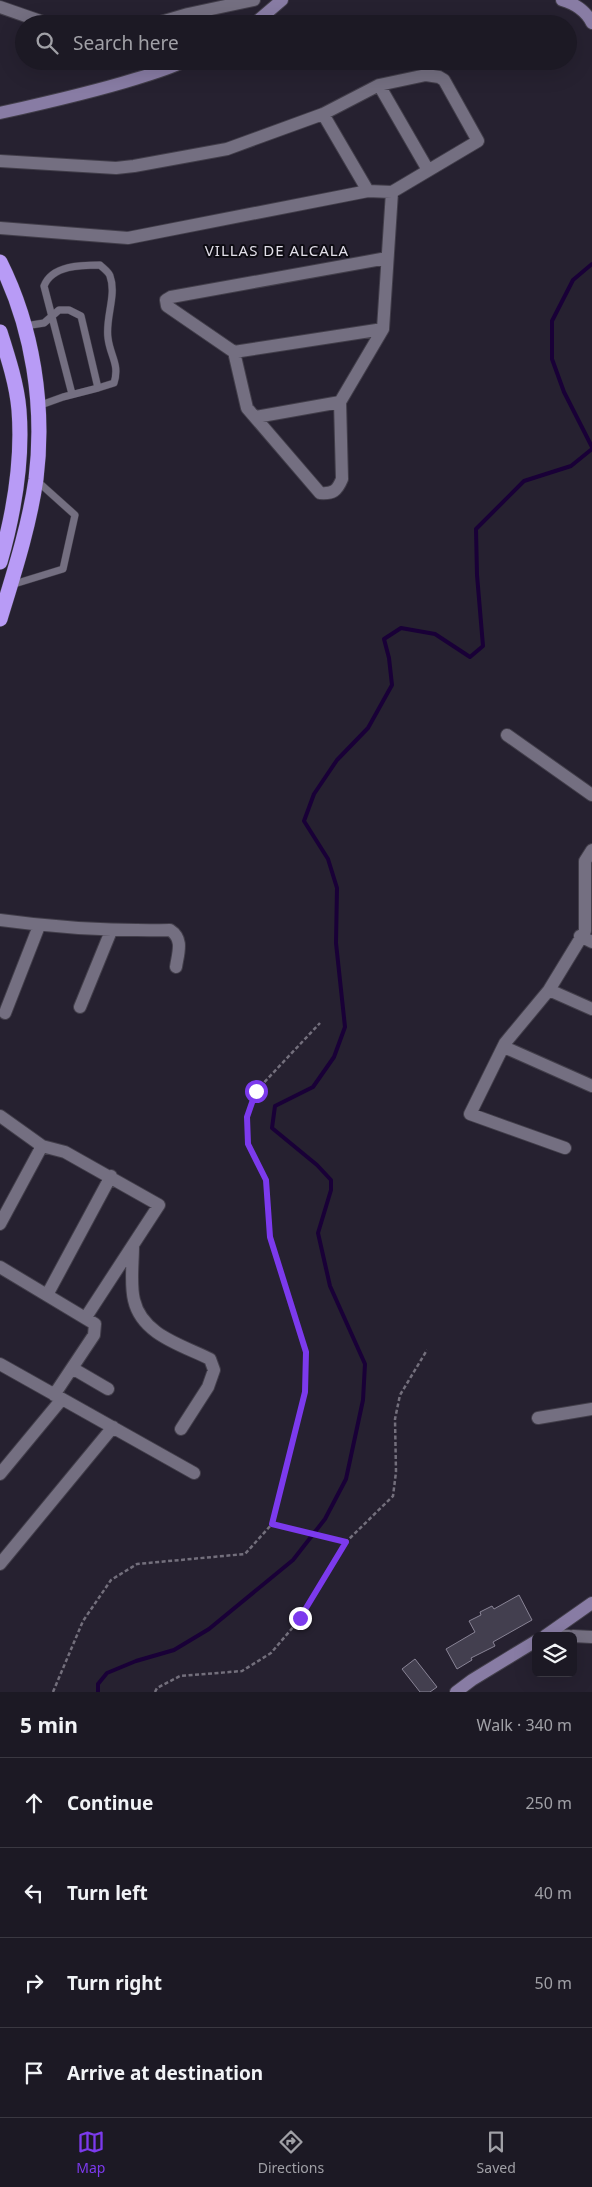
<!DOCTYPE html>
<meta charset="utf-8">
<style>
body{margin:0;font-family:"Noto Sans",sans-serif;background:#25222c;color:#f1f3f6}
.controls{position:absolute;right:15px;bottom:15px;display:grid;overflow:hidden;border-radius:8px;box-shadow:0 5px 20px #0002}
.controls button{width:45px;height:45px;display:grid;place-items:center;padding:0;border:0;border-bottom:1px solid #3a3841;background:#1c1924;color:#f1f3f6;font:25px sans-serif}
.stop{position:absolute;width:15px;height:15px;margin:-11px;border:4px solid #7c3aed;border-radius:50%;background:#fff}
.stop.end{background:#7c3aed;border-color:#fff;box-shadow:0 1px 5px #0008}
.list{margin:0;padding:0;list-style:none}
h2{display:flex;justify-content:space-between;align-items:center;height:65px;margin:0;padding:0 20px;font-size:21px}
h2 small{font-size:16px;font-weight:400;color:#a0a0a6}
.list li{display:grid;grid-template-columns:32px 1fr auto;gap:15px;align-items:center;box-sizing:border-box;height:90px;padding:0 20px;border-top:1px solid #3a3841}
.list b{display:block;font-size:19px;white-space:nowrap}
.list em{font-size:16px;font-style:normal;color:#a0a0a6}
.icon{flex:none;width:28px;height:28px;fill:none;stroke:currentColor;stroke-width:2;stroke-linecap:round;stroke-linejoin:round}
.map{position:relative;flex:none;width:592px;height:1692px;overflow:hidden}
.search{position:absolute;background:#1c1924;box-shadow:0 5px 20px #0002;left:15px;right:15px;top:15px;height:55px;display:flex;align-items:center;gap:12px;box-sizing:border-box;padding:0 18px;border-radius:28px;color:#a0a0a6;font-size:19px}
.sheet{height:425px;background:#1c1924}
nav{display:flex;justify-content:space-around;align-items:center;box-sizing:border-box;height:70px;border-top:1px solid #3a3841;background:#1c1924;font-size:14px;color:#a0a0a6}
nav a{display:grid;justify-items:center;gap:2px}
nav .on{color:#7c3aed}
.map>svg:first-child{display:block}
.lines{fill:none;stroke-linecap:round;stroke-linejoin:round}
.stream{stroke:#190037;stroke-width:4}
.building{fill:#433f4f;stroke:#898496}
.lane-casing{stroke:#423e4a;stroke-width:8}
.street-casing{stroke:#423e4a;stroke-width:14}
.secondary-casing{stroke:#423e4a;stroke-width:14}
.highway-casing{stroke:#423e4a;stroke-width:16}
.path{stroke:#736f7c;stroke-width:2.5;stroke-dasharray:4 2.5;stroke-linecap:butt}
.lane{stroke:#746f81;stroke-width:7}
.street{stroke:#746f81;stroke-width:12}
.secondary{stroke:#887ca4;stroke-width:12}
.highway{stroke:#b89bf6;stroke-width:15}
.route{stroke:#7c3aed;stroke-width:6}
.labels{text-anchor:middle;dominant-baseline:central;stroke-width:4;stroke-linejoin:round;paint-order:stroke}
.neighbourhood-label{font-size:15px;letter-spacing:1px;fill:#e2dfe9;stroke:#0e0c13}
</style>
<div class="map">
<svg width="592" height="1692" viewBox="0 0 592 1692">
<rect width="100%" height="100%" fill="#262130"/>
<g class="lines">
<path class="stream" d="M 592,264 L 573,280 L 552,321 L 552,359 L 564,392 L 592,447
M 98,1692 L 98,1684 L 107,1673 L 136,1661 L 174,1650 L 209,1629 L 293,1560 L 325,1519 L 346,1479 L 363,1400 L 365,1364 L 330,1286 L 318,1233 L 331,1190 L 331,1180 L 317,1165 L 272,1128 L 275,1106 L 313,1087 L 334,1057 L 345,1027 L 336,943 L 337,888 L 328,859 L 304,821 L 314,794 L 337,760 L 368,728 L 392,685 L 389,658 L 384,639 L 401,628 L 435,634 L 470,657 L 483,646 L 477,575 L 476,529 L 524,481 L 571,466 L 592,449"/>
</g>
<path class="building" d="M 519,1595 L 532,1620 L 493,1642 L 495,1646 L 471,1658 L 472,1660 L 457,1669 L 446,1649 L 475,1632 L 469,1621 L 481,1615 L 480,1612 L 492,1606 L 494,1609 Z
M 415,1659 L 437,1687 L 430,1692 L 420,1692 L 402,1669 Z"/>
<g class="lines">
<g class="lane-casing">
<path id="lane" d="M 25,326 L 44,323 L 59,310 L 69,310 L 81,316 L 98,388 L 63,397 L 38,406
M 72,394 L 44,286 C 52,265 82,265 100,265 C 103,268 109,272 110,276 C 117,295 105,318 108,338 C 110,356 120,364 114,383 L 98,388
M 11,585 L 63,569 L 75,515 L 36,480"/>
</g>
<g class="street-casing">
<path id="street" d="M 0,7 L 49,24
M 154,24 L 188,14 L 254,0
M 379,85 L 428,170
M 323,114 L 368,191
M 0,161 L 116,168 L 134,166 L 227,149 L 323,114 L 379,85 L 426,75 L 439,77 L 444,80 L 478,141 L 392,192 L 368,191 L 128,238 L 0,228
M 387,258 L 171,297 L 166,300 L 167,306 L 234,352 L 247,408 L 320,493 C 333,494 337,491 342,479 L 340,402 L 383,329 L 392,192
M 234,352 L 383,329
M 256,417 L 340,402
M 507,735 L 592,795
M 0,920 C 57,928 113,931 170,930 C 184,939 178,953 176,967
M 580,936 L 592,942
M 549,990 L 592,1009
M 80,1007 L 111,931
M 5,1013 L 39,926
M 504,1047 L 592,1086
M 0,1116 L 42,1146 L 65,1152 L 159,1205 L 86,1317
M 565,1148 L 470,1114 L 505,1043 L 549,990 L 585,931 L 585,861 L 592,850
M 0,1224 L 42,1146
M 133,1246 C 133,1263 130,1284 134,1300 C 142,1335 182,1345 210,1359 L 214,1370 L 208,1387 L 181,1429
M 0,1267 L 95,1324 L 94,1335 L 54,1395
M 47,1295 L 111,1176
M 0,1364 L 194,1473
M 72,1368 L 108,1389
M 538,1418 L 592,1409
M 0,1474 L 62,1399
M 0,1564 L 113,1427
M 547,1635 L 569,1636
M 573,1636 L 592,1637"/>
</g>
<g class="secondary-casing">
<path id="secondary" d="M 562,0 C 576,4 586,11 592,23
M 254,24 L 282,0
M 0,113 C 45,103 90,93 135,79 C 152,74 169,69 185,61
M 545,1636 L 592,1603
M 456,1692 L 472,1680 L 536,1641"/>
</g>
<g class="highway-casing">
<path id="highway" d="M 0,262 C 33,328 45,406 36,479 C 29,527 14,573 0,619
M 0,332 C 8,357 17,385 19,410 C 23,461 14,513 0,562"/>
</g>
<path class="path" d="M 272,1524 L 346,1542
M 53,1692 L 83,1621 L 111,1580 L 137,1564 L 245,1554 L 272,1524 L 305,1392 L 306,1352 L 270,1237 L 266,1180 L 248,1145 L 247,1117 L 256,1091 L 320,1023
M 155,1692 L 157,1688 L 180,1676 L 242,1671 L 271,1653 L 300,1619 L 346,1542 L 393,1496 L 396,1472 L 395,1419 L 400,1395 L 427,1350"/>
<use href="#lane" class="lane"/>
<use href="#street" class="street"/>
<use href="#secondary" class="secondary"/>
<use href="#highway" class="highway"/>
</g>
<g class="lines">
<path class="route" d="M 256,1091 L 247,1117 L 248,1144 L 266,1180 L 270,1237 L 306,1352 L 305,1392 L 272,1524 L 346,1542 L 300,1618"/>
</g>
<g class="labels">
<g class="neighbourhood-label">
<text x="277" y="250">VILLAS DE ALCALA</text>
</g>
</g>
</svg>
<div class="controls">
<button><svg class="icon" aria-label="layers" viewBox="0 0 24 24"><path d="M12 4l9 5-9 5-9-5zM3 14l9 5 9-5"/></svg></button>
</div>
<div class="stop" style="left:256px;top:1091px"></div>
<div class="stop end" style="left:300px;top:1618px"></div>
<div class="search"><svg class="icon" aria-label="search" viewBox="0 0 24 24"><circle cx="10" cy="10" r="6"/><path d="M15 15l6 6"/></svg>Search here</div>
</div>
<section class="sheet">
<h2>5 min<small>Walk · 340 m</small></h2>
<ul class="list">
<li><svg class="icon" aria-label="ahead" viewBox="0 0 24 24"><path d="M12 20V5M6 11l6-6 6 6"/></svg><div><b>Continue</b></div><em>250 m</em></li>
<li><svg class="icon" aria-label="left" viewBox="0 0 24 24"><path d="M17 20v-9H6M10 6l-5 5 5 5"/></svg><div><b>Turn left</b></div><em>40 m</em></li>
<li><svg class="icon" aria-label="right" viewBox="0 0 24 24"><path d="M7 20v-9h11M14 6l5 5-5 5"/></svg><div><b>Turn right</b></div><em>50 m</em></li>
<li><svg class="icon" aria-label="arrive" viewBox="0 0 24 24"><path d="M6 21V4h12l-3 4 3 4H6"/></svg><div><b>Arrive at destination</b></div></li>
</ul>
</section>
<nav>
<a class="on"><svg class="icon" aria-label="map" viewBox="0 0 24 24"><path d="M3 6l6-2 6 2 6-2v14l-6 2-6-2-6 2zM9 4v14M15 6v14"/></svg>Map</a>
<a><svg class="icon" aria-label="directions" viewBox="0 0 24 24"><path d="M12 3l9 9-9 9-9-9zM9 14v-3h6M13 9l2 2-2 2"/></svg>Directions</a>
<a><svg class="icon" aria-label="saved" viewBox="0 0 24 24"><path d="M7 4h10v16l-5-4-5 4z"/></svg>Saved</a>
</nav>
